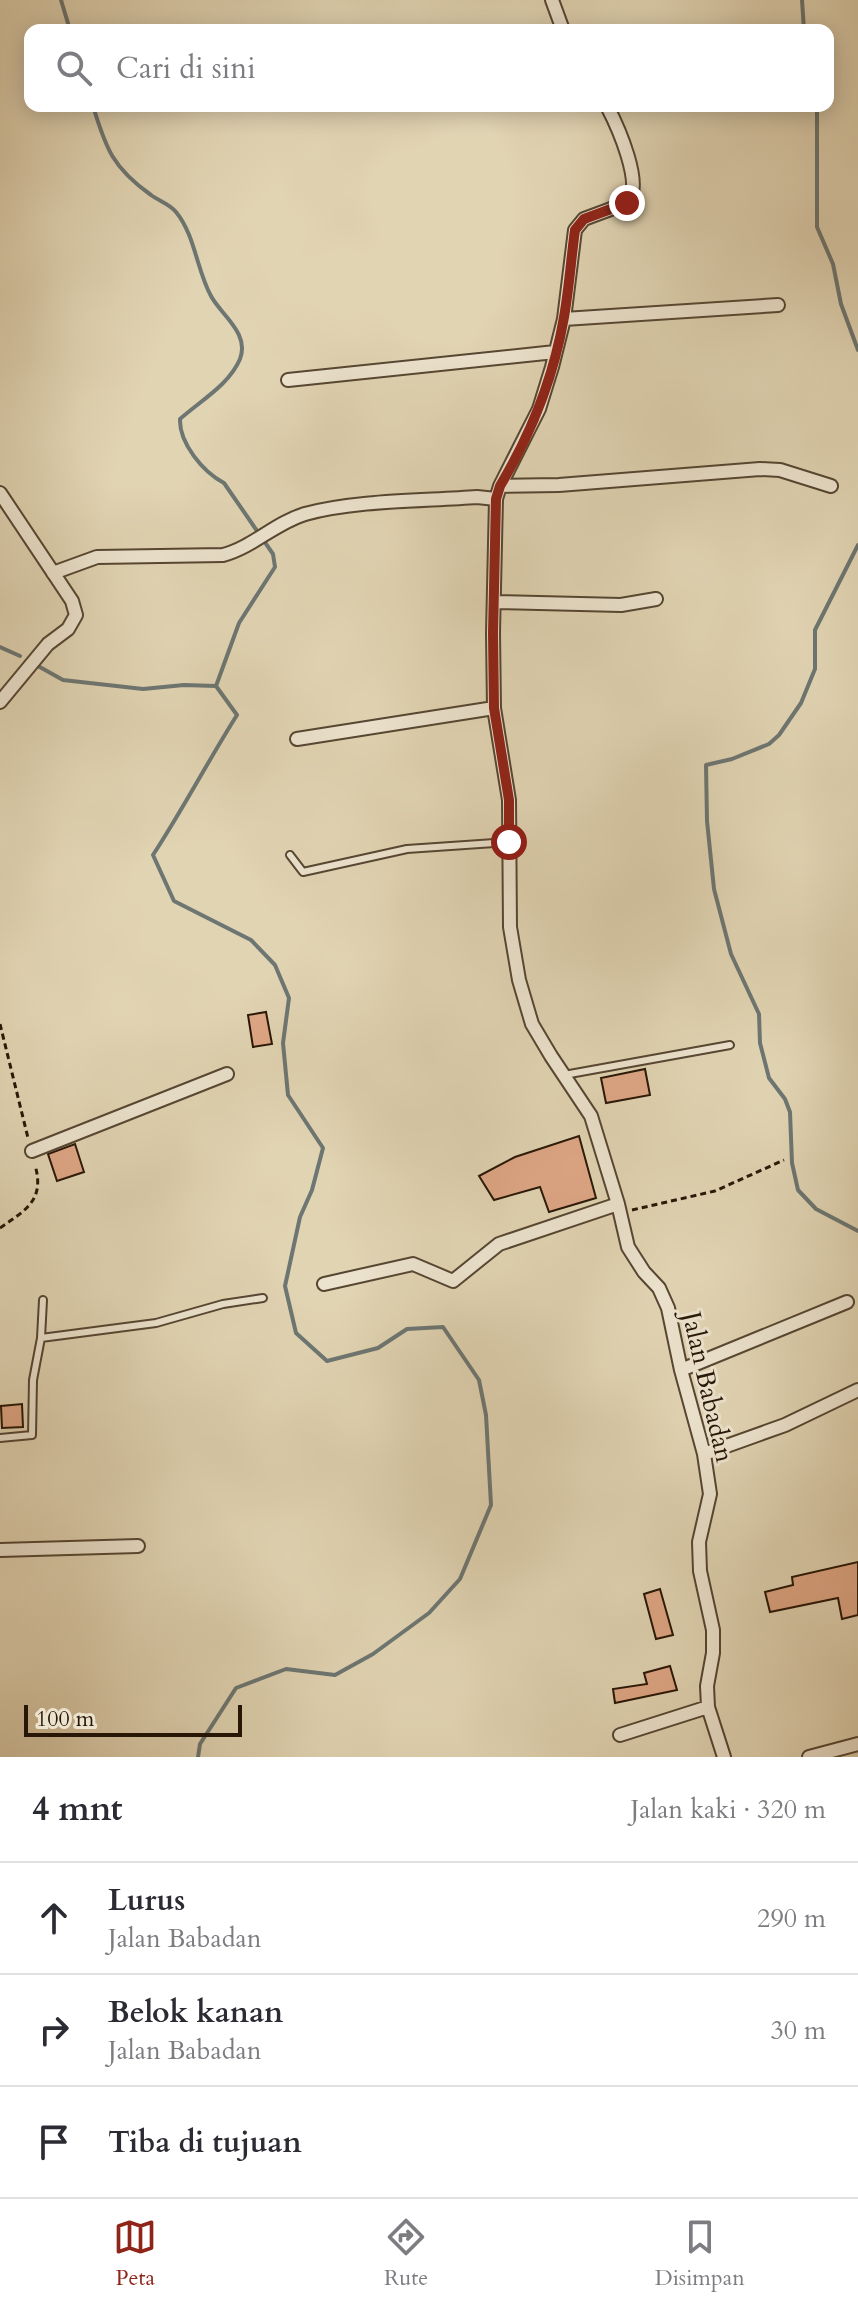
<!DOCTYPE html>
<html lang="id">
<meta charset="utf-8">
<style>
body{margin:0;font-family:Cardo,serif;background:#f2f2f3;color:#2b2b33}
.scale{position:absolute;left:24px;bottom:20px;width:218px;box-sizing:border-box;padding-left:8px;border:4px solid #281707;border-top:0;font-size:22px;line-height:28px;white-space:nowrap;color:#281707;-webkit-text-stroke:6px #ece3ce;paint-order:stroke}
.stop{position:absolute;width:24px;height:24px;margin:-18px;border:6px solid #8f2418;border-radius:50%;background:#fff}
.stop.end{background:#8f2418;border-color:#fff;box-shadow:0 2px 8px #0008}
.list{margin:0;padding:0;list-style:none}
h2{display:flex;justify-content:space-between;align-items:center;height:104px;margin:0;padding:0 32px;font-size:34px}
h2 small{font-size:26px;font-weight:400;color:#7c7c81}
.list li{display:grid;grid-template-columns:52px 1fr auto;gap:24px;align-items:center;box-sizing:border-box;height:112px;padding:0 32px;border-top:2px solid #e1e1e2}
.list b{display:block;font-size:30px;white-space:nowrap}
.list p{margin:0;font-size:26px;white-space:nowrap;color:#7c7c81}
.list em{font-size:26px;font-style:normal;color:#7c7c81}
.icon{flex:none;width:44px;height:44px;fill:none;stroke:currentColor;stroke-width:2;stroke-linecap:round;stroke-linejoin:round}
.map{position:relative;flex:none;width:858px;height:1757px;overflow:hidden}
.search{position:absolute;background:#fff;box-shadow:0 4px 20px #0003;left:24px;right:24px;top:24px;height:88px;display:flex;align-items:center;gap:20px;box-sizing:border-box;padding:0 28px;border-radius:16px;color:#7c7c81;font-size:30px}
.sheet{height:440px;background:#fff}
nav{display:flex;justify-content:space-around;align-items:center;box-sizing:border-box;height:112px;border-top:2px solid #e1e1e2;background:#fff;font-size:22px;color:#7c7c81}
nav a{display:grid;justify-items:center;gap:4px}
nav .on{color:#8f2418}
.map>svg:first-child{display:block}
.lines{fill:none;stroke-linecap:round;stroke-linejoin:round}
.stream{stroke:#6d7672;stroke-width:4}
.building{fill:#dfa786;stroke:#281707;stroke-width:2}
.service-casing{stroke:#564632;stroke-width:10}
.minor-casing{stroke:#564632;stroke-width:16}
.path{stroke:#281707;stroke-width:3;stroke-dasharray:6 4;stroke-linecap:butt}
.service{stroke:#ece3ce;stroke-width:6}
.minor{stroke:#ece3ce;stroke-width:12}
.route{stroke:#8f2418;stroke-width:10}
.labels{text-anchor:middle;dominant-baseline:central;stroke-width:6;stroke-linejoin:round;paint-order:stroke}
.street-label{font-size:26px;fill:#281707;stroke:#ece3ce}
</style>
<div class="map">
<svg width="858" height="1757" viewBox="0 0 858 1757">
<rect width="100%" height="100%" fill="#e1d4b3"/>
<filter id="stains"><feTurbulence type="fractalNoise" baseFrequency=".0025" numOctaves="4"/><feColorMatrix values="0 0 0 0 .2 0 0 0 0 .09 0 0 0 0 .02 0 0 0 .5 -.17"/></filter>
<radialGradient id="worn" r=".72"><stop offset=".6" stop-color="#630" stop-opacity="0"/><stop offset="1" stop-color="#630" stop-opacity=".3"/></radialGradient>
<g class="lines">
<path class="stream" d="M 61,0 L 70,30
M 802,0 L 804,30
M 93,106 C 106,149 113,168 151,195 C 159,201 170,204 176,212 C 195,235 197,271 211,296 C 221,315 250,333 240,359 C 229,385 200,401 180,419 C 179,443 203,472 224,483 L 273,554 L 275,567 L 239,623 L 216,686
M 817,106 L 817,227 L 833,264 L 841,304 L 858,350
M 858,545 L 815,630 L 815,669 L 801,703 L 779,735 L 769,744 L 732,759 L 706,765 L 707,821 L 714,889 L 731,954 L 759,1014 L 760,1043 L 769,1078 L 785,1099 L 790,1112 L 792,1163 L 798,1190 L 816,1209 L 858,1231
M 0,647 L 20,656
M 38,666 L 63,680 L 143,689 L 184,685 L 216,686 L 237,715 C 208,761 183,809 153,855 L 174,901 L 251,940 L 275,965 L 289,998 L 283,1043 L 288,1095 L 323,1148 L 312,1190 L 300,1217 L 285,1286 L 296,1333 L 327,1361 L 378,1348 L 407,1329 L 443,1327 L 479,1380 L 486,1415 L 491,1505 L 460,1579 L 429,1613 L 373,1654 L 335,1675 L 286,1669 L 236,1688 L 200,1744 L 198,1757"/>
</g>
<path class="building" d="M 266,1012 L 272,1044 L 253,1047 L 248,1015 Z
M 645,1069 L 650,1095 L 606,1103 L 601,1078 Z
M 579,1136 L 596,1198 L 549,1212 L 540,1187 L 494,1200 L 479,1176 L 515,1157 Z
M 75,1144 L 84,1172 L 57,1181 L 48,1154 Z
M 22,1404 L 23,1427 L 2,1428 L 1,1406 Z
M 858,1562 L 858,1615 L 842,1619 L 838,1598 L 770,1612 L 765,1592 L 793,1585 L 792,1577 Z
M 660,1589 L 673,1635 L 656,1639 L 644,1594 Z
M 670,1666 L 677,1690 L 615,1703 L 613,1689 L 647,1684 L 644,1673 Z"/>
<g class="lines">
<g class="service-casing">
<path id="service" d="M 290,855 L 303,872 L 407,849 L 509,842
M 564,1075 L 730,1045
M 41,1338 L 43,1300
M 0,1438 L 32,1435 L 33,1380 L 41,1338 L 156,1323 L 223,1304 L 263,1298"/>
</g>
<g class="minor-casing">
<path id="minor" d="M 552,0 L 563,30
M 607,106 C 617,125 645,186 627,203 L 584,219 L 575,230 L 564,319 L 552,367 L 539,409 L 500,486 L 496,499 L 493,633 L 494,708 L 509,800 L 510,927 L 519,980 L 532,1024 L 551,1056 L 591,1116 L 618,1204 L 628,1247 L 644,1272 L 659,1288 L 668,1308 L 681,1370 L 704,1454 L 710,1494 L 699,1542 L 700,1571 L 713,1630 L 713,1653 L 707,1686 L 708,1707 L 724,1757
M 564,319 L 778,305
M 288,380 L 555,352
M 500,486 L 559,485 L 760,469 L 780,470 L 831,486
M 0,493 L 72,601 L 76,615 L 68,629 L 48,644 L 0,702
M 53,573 L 97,557 L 223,555 C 253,547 275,523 305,514 C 356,500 424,501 477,497 L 496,499
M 495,602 L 621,605 L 656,599
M 297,739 L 494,708
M 32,1151 L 227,1074
M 324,1284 L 413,1264 L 453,1281 L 499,1244 L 618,1204
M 681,1370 L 847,1302
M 704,1454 L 785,1425 L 858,1390
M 0,1550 L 138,1546
M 620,1735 L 708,1707
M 809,1757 L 858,1744"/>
</g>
<path class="path" d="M 0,1024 L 28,1138
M 632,1210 L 715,1191 L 784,1160
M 0,1228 C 26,1210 45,1200 35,1165"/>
<use href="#service" class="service"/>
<use href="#minor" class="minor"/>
</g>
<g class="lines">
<path class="route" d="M 509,842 L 509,800 L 494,708 L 493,633 L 496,499 L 500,486 C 531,434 554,376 564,317 C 569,289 571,259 575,230 L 584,219 L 627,203"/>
</g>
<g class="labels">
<g class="street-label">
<text transform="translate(708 1387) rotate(77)">Jalan Babadan</text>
</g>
</g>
<rect width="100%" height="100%" filter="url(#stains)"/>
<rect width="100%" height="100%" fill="url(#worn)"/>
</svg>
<div class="scale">100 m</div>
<div class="stop" style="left:509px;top:842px"></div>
<div class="stop end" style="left:627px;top:203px"></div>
<div class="search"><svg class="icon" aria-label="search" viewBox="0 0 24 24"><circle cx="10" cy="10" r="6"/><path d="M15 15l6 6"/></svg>Cari di sini</div>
</div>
<section class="sheet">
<h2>4 mnt<small>Jalan kaki · 320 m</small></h2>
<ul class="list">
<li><svg class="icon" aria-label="ahead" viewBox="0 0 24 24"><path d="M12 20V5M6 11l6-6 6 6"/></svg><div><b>Lurus</b><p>Jalan Babadan</p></div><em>290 m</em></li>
<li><svg class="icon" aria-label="right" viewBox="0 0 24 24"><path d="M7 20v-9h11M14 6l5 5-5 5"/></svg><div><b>Belok kanan</b><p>Jalan Babadan</p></div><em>30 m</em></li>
<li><svg class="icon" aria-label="arrive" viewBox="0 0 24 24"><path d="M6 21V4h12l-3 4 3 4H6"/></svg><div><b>Tiba di tujuan</b></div></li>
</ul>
</section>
<nav>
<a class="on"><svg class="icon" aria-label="map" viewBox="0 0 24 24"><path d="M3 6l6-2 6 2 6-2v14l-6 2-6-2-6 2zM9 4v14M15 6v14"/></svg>Peta</a>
<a><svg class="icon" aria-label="directions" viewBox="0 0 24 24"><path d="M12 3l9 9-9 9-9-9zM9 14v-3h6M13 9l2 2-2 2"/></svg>Rute</a>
<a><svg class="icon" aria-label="saved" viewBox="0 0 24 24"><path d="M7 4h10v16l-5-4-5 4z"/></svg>Disimpan</a>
</nav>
